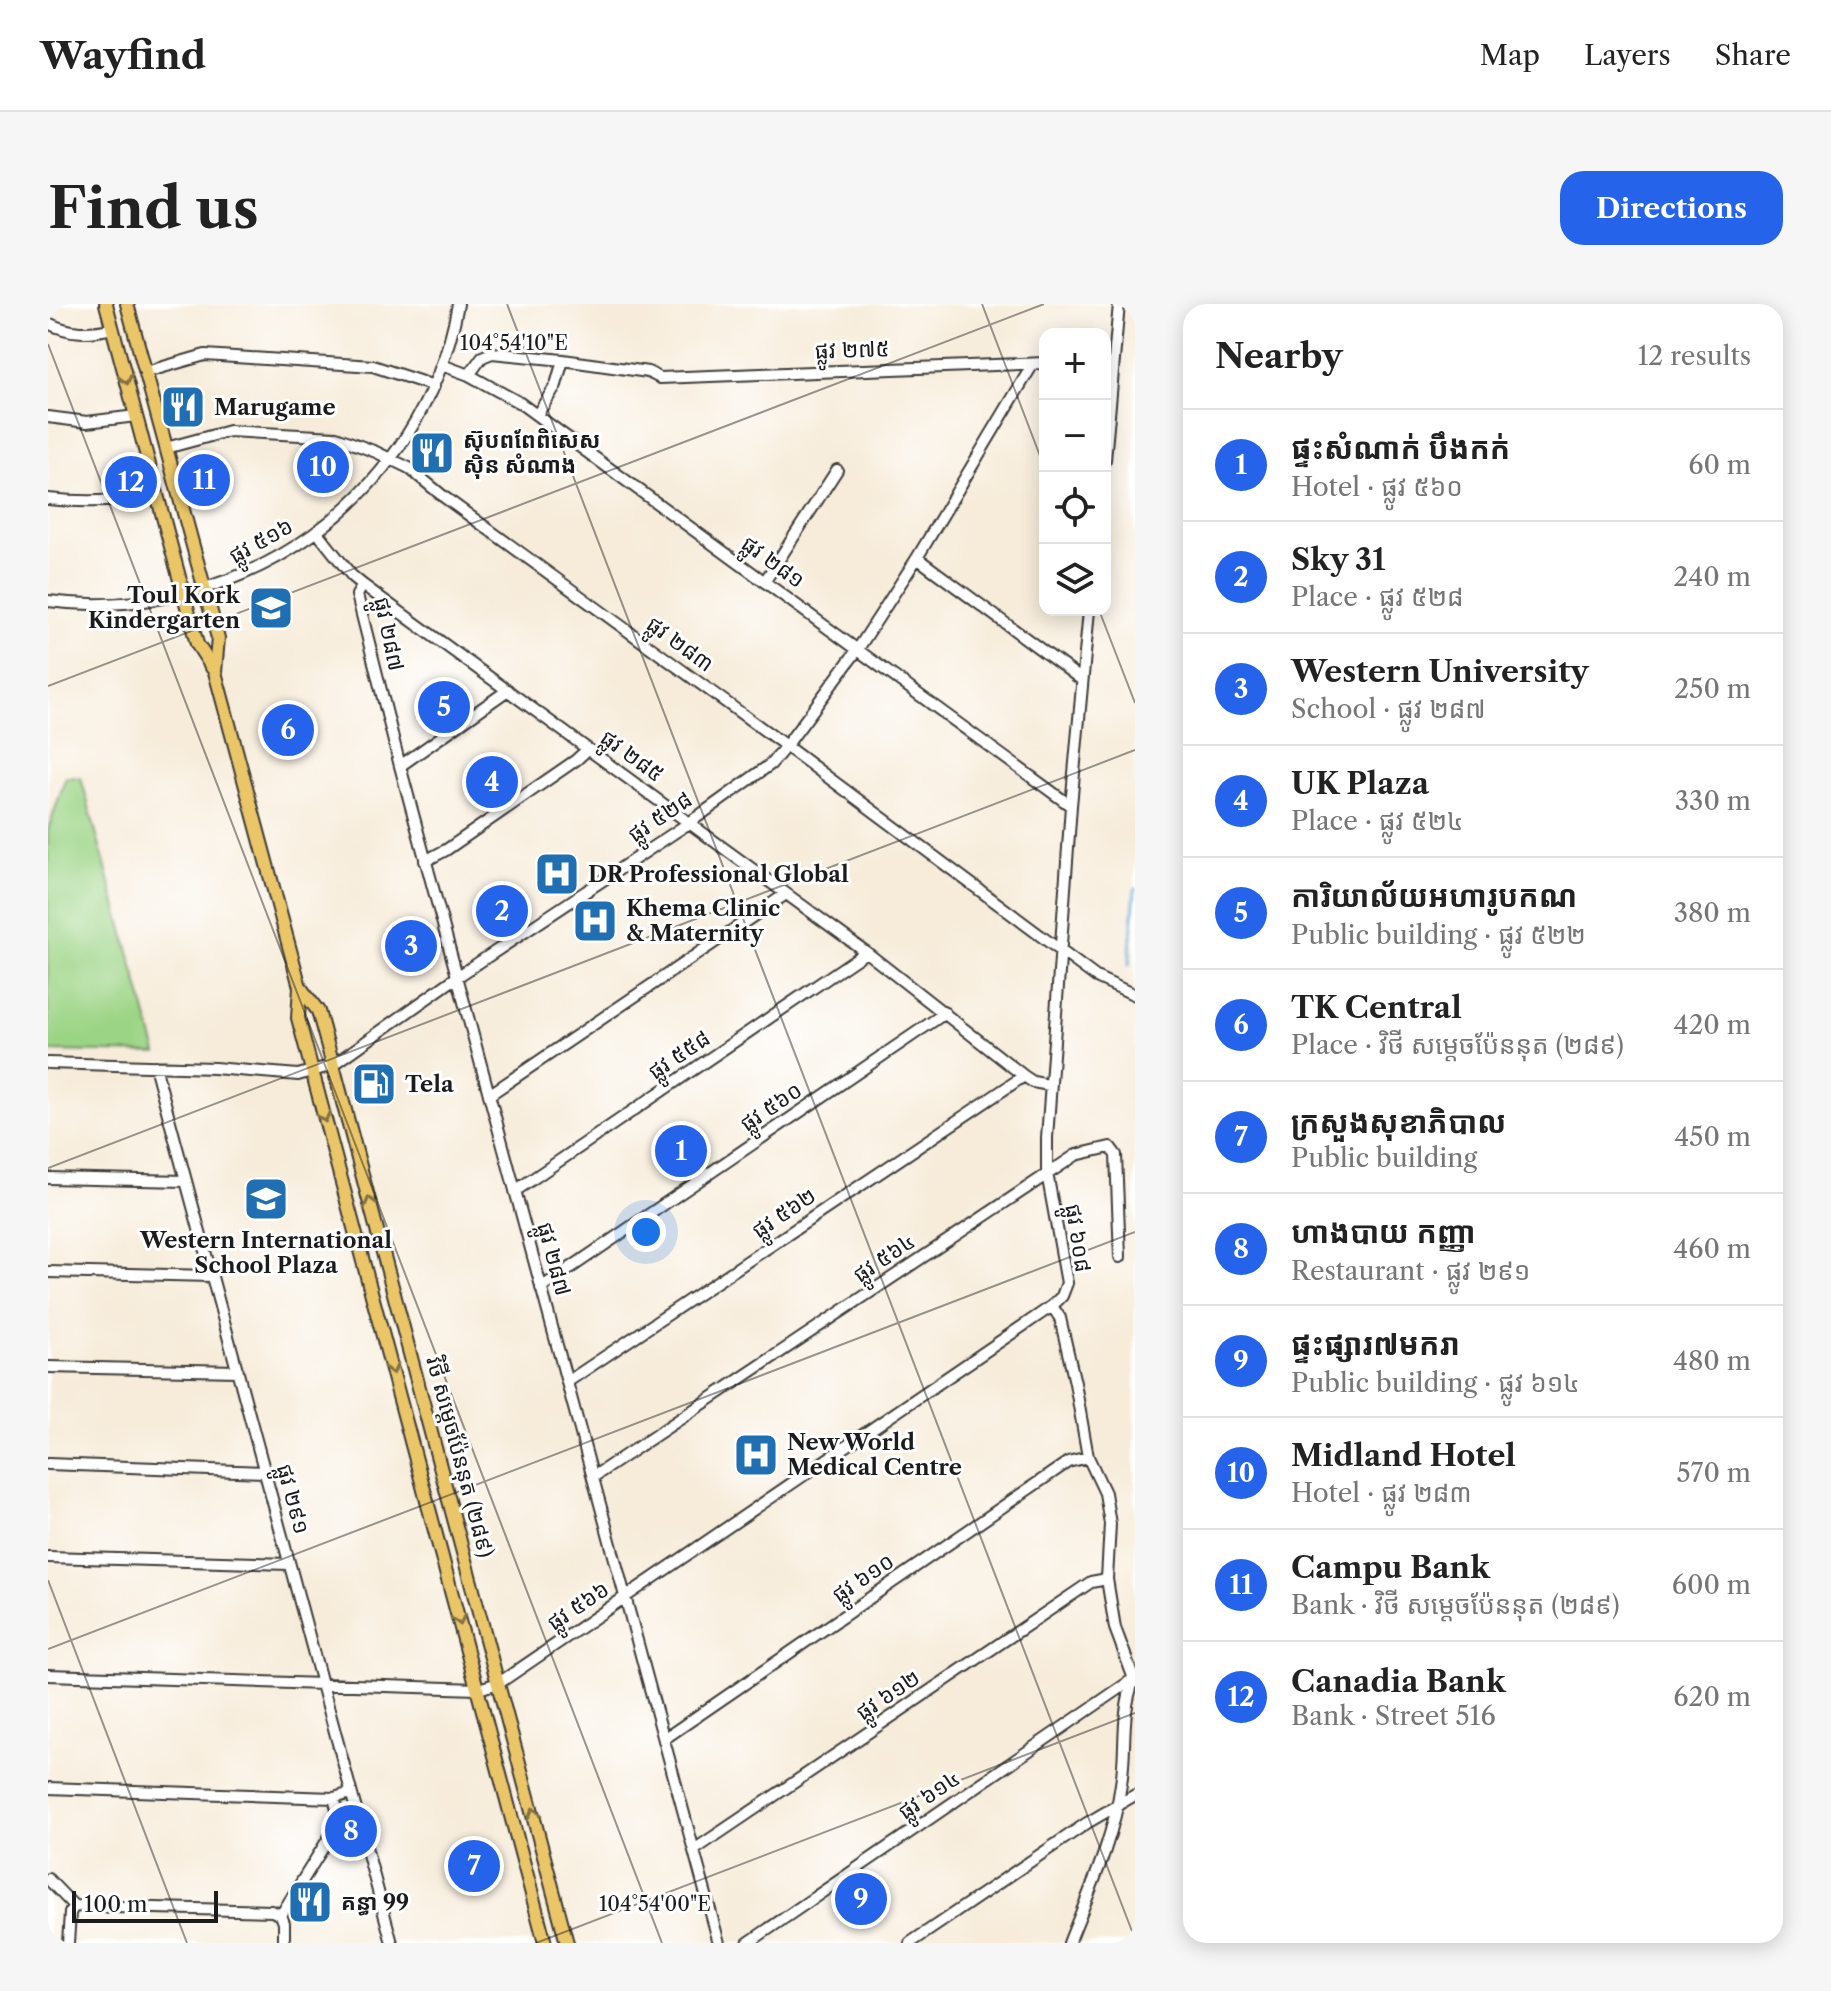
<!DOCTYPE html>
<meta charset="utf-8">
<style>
body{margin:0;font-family:"Libre Caslon Text","Noto Sans Khmer",serif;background:#f6f6f6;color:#222}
.controls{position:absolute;right:24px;top:24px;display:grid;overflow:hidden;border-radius:16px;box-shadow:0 4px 20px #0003}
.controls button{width:72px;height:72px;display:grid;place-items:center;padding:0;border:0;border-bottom:2px solid #e0e0e0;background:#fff;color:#222;font:40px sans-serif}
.scale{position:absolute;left:24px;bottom:20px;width:146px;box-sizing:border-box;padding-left:8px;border:4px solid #1c1c1c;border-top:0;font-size:22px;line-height:28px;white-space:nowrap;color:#1c1c1c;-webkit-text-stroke:6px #fff;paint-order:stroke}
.you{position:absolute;left:598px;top:928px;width:28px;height:28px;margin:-20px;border:6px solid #fff;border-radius:50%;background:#1a73e8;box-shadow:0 0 0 12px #1a73e833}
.badge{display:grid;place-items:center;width:52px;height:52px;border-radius:50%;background:#2563eb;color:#fff;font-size:26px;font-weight:700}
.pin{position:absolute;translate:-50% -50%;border:4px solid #fff;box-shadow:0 2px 8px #0006}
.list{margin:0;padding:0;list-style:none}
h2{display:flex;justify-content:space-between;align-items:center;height:104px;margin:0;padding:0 32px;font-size:34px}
h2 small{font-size:26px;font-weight:400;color:#767676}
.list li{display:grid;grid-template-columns:52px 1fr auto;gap:24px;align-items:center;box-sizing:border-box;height:112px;padding:0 32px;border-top:2px solid #e0e0e0}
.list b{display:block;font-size:30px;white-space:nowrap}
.list p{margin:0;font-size:26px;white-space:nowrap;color:#767676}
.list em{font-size:26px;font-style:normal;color:#767676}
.icon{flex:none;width:44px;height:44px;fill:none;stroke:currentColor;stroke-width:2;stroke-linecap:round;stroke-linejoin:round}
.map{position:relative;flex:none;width:1087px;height:1639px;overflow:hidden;border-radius:24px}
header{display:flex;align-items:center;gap:48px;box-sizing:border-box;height:112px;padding:0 40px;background:#fff;border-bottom:2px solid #e0e0e0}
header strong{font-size:38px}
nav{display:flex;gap:44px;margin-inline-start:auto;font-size:28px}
.intro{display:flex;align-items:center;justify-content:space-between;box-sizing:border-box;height:192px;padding:0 48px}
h1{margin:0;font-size:56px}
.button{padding:20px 36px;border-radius:24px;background:#2563eb;color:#fff;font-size:28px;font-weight:700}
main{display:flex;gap:48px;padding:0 48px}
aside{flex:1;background:#fff;border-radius:24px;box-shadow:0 4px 20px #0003}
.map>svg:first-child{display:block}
.green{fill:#9cd485;stroke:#5c7850;stroke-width:2}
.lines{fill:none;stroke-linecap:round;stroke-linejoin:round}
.stream{stroke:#63a3d6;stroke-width:3}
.minor-casing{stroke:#3d3b38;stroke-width:14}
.major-casing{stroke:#3d3b38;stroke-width:16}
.minor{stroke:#fff;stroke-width:10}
.major{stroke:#eac669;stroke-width:12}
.oneway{stroke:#837142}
.ticks{fill:none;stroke:#1c1c1c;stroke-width:2;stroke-opacity:0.45}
.labels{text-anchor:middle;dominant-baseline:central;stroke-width:6;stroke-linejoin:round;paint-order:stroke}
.street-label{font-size:22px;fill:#1c1c1c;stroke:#fff}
.poi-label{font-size:22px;font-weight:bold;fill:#1c1c1c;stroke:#fff;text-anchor:start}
.ticks-label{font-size:20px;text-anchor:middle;fill:#1c1c1c;stroke:#fff;stroke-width:6;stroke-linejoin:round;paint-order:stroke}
</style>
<header>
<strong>Wayfind</strong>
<nav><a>Map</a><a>Layers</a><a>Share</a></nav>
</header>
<div class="intro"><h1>Find us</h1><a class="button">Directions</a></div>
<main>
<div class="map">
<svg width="1087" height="1639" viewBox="0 0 1087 1639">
<rect width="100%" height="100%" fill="#fff"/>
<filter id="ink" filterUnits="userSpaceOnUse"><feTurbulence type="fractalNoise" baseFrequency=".0125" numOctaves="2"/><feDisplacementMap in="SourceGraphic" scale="16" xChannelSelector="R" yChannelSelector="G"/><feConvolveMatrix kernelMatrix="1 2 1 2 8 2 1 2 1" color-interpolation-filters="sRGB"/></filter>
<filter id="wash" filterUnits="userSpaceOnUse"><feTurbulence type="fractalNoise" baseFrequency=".006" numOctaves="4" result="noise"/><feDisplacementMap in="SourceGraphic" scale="32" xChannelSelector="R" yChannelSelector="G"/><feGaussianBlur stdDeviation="1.8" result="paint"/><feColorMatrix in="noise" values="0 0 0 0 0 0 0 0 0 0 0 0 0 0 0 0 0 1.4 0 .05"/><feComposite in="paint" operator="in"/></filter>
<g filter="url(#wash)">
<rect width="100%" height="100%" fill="#f7ecda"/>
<path class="green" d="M 18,473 L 33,474 L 109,749 L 0,747 L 0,526 Z"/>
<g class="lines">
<path class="stream" d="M 1081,661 L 1087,584"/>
</g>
</g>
<g filter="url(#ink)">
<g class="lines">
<g class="minor-casing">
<path id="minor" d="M 0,19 C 22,30 41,30 65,24
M 394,61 L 421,71 L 472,99 L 1023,502
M 98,68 L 157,51 L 325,62 L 386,82
M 421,71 L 434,53 L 444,49 L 515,56
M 489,111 L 508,81 L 515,56 L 600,68 L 612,74 L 997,59
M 0,113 L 39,118 L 88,112
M 118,144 L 181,127 L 288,133 L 328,148 L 361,164 L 396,193 L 738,442 L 1048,673 L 1087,691
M 1057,156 L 1071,0
M 0,195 C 38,199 72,198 109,191
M 269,228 L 304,272 L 315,281 L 818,648 L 976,772 L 985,778 L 1001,781
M 869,254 L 1034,376
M 717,277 L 789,166
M 315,281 L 309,291 L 352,462 L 671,1639
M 0,297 C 194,322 375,194 410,0
M 352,462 L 460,386
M 377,557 L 398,546 L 528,456 L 540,445
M 0,759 L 166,764 L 250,771 L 285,761 L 409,673 L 641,519 L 723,460 L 738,442 L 810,345 L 869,254 L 985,60
M 107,762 L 344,1639
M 441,791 L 738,590
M 0,874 L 138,877
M 467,887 L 818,648
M 0,968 L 163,972
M 493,984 L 897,709
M 1004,1002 L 1012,1014 L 1027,1079 L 1040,1153 L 1057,1189 L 1062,1220 L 1059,1275 L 1067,1324 L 1086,1375 C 1072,1412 1079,1443 1073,1480 C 1066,1534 1041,1588 1021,1639
M 0,1063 L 190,1067
M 519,1078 L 976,772
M 0,1160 L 216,1168
M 545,1173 L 1028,851 L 1062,843 L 1068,851 L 1072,953
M 0,1253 L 241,1260
M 0,1371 L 430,1385 L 451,1379 L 1004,1002 L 1014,992 L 1019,979 L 999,869 L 999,834 L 1023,502 L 1041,306
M 616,1435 L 1020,1158 L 1040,1153
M 0,1484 L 286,1494 L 303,1489
M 286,1494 L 292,1516
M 646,1546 L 1043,1278 L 1059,1275
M 0,1575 L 26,1602
M 26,1602 L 224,1607 L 233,1611
M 233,1611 L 292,1516 L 309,1511
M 233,1611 L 236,1619 L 236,1639
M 20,1639 L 22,1609 L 26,1602
M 700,1639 L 1084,1376
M 862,1639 L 1039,1519 L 1087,1491"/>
</g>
<g class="major-casing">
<path id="major" d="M 58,0 L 149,340 L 167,368 L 252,683 L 250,714 L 497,1639
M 79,0 L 170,334 L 167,368
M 252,683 L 270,707 L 285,761 L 519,1639"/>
</g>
<use href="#minor" class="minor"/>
<use href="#major" class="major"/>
</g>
<defs><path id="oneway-chevron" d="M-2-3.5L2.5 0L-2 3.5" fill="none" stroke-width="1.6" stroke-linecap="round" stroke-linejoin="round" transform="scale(2)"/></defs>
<g class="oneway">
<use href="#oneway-chevron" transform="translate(78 75) rotate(75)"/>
<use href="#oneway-chevron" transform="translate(276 813) rotate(75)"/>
<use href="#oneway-chevron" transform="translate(322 898) rotate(-105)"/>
<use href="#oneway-chevron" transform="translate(344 1065) rotate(75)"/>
<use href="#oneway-chevron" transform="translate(411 1316) rotate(75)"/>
<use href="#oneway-chevron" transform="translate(486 1509) rotate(-104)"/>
</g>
</g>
<path class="ticks" d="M 459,0 L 1087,1635M 934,0 L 997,165M 0,40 L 614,1639M 1051,306 L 1087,399M 0,382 L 996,0M 0,864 L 1087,446M 0,1276 L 139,1639M 0,1345 L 1087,928M 488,1639 L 1087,1409"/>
<defs>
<g id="restaurant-square" transform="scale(2.3)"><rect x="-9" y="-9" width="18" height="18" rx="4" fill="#1f6fb2" stroke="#fff"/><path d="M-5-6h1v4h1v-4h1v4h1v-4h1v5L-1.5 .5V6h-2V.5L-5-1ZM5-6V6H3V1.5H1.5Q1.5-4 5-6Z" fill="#fff"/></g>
<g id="school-square" transform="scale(2.3)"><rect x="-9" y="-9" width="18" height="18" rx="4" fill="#1f6fb2" stroke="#fff"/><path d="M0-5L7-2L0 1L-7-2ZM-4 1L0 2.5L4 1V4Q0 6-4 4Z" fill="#fff"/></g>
<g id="hospital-square" transform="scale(2.3)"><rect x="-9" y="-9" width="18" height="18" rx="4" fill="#1f6fb2" stroke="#fff"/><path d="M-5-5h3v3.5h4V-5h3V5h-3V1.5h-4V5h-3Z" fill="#fff"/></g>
<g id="fuel-square" transform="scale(2.3)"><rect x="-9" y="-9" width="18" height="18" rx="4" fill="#1f6fb2" stroke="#fff"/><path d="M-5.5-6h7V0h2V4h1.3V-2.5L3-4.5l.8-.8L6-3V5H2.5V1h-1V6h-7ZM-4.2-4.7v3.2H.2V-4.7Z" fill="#fff"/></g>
</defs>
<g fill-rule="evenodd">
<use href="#restaurant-square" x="135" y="103"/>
<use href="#restaurant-square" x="384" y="149"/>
<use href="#school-square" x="223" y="304"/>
<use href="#hospital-square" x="509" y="570"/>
<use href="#hospital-square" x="547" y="617"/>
<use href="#fuel-square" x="326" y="780"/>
<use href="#school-square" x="218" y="895"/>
<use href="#hospital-square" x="708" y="1151"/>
<use href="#restaurant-square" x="262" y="1598"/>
</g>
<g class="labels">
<g class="street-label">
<text transform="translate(804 46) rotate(-2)">ផ្លូវ ២៧៥</text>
<text transform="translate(213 237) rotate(-29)">ផ្លូវ ៥១៦</text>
<text transform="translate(725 258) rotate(36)">ផ្លូវ ២៨១</text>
<text transform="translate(341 330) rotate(78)">ផ្លូវ ២៨៧</text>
<text transform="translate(632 340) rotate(36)">ផ្លូវ ២៨៣</text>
<text transform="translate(584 452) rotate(36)">ផ្លូវ ២៨៥</text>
<text transform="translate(612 513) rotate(-34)">ផ្លូវ ៥២៨</text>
<text transform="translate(631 751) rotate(-34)">ផ្លូវ ៥៥៨</text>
<text transform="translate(723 803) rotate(-34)">ផ្លូវ ៥៦០</text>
<text transform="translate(736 909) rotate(-34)">ផ្លូវ ៥៦២</text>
<text transform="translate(1030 934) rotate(81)">ផ្លូវ ៦០៨</text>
<text transform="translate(836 954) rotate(-34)">ផ្លូវ ៥៦៤</text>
<text transform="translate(506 955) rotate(75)">ផ្លូវ ២៨៧</text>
<text transform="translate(412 1153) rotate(75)">វិថី សម្តេចប៉ែននុត (២៨៩)</text>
<text transform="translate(245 1195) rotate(75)">ផ្លូវ ២៩១</text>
<text transform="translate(815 1274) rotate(-34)">ផ្លូវ ៦១០</text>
<text transform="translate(530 1302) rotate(-34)">ផ្លូវ ៥៦៦</text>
<text transform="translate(840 1391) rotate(-34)">ផ្លូវ ៦១២</text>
<text transform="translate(881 1491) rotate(-34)">ផ្លូវ ៦១៤</text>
</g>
<g class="poi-label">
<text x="166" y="103">Marugame</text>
<text x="415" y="136">ស៊ុបពពែពិសេស<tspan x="415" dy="25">ស៊ិន សំណាង</tspan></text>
<text x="192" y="291" text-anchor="end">Toul Kork<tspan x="192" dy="25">Kindergarten</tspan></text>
<text x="540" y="570">DR Professional Global</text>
<text x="578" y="604">Khema Clinic<tspan x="578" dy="25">&amp; Maternity</tspan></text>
<text x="357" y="780">Tela</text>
<text x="218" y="936" text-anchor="middle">Western International<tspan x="218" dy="25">School Plaza</tspan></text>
<text x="739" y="1138">New World<tspan x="739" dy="25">Medical Centre</tspan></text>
<text x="293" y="1598">គន្ធា 99</text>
</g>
</g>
<g class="ticks-label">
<text x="466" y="46">104°54'10"E</text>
<text x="607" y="1607">104°54'00"E</text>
</g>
</svg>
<div class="controls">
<button>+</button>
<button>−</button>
<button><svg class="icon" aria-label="locate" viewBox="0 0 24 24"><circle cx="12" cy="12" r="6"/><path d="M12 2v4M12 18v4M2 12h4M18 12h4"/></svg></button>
<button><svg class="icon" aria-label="layers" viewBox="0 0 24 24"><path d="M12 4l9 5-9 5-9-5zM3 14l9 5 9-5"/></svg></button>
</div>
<div class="scale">100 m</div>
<div class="you"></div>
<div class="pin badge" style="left:633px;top:847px">1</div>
<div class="pin badge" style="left:454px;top:607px">2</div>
<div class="pin badge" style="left:363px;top:642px">3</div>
<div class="pin badge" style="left:444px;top:478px">4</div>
<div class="pin badge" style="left:396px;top:403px">5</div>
<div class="pin badge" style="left:240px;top:426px">6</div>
<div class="pin badge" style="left:426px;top:1562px">7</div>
<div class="pin badge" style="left:303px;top:1527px">8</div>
<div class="pin badge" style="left:813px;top:1595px">9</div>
<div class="pin badge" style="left:275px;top:163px">10</div>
<div class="pin badge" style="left:156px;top:176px">11</div>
<div class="pin badge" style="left:83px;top:178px">12</div>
</div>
<aside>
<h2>Nearby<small>12 results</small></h2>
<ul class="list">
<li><span class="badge">1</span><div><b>ផ្ទះសំណាក់ បឹងកក់</b><p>Hotel · ផ្លូវ ៥៦០</p></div><em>60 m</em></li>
<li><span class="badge">2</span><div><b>Sky 31</b><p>Place · ផ្លូវ ៥២៨</p></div><em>240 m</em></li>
<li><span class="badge">3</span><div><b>Western University</b><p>School · ផ្លូវ ២៨៧</p></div><em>250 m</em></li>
<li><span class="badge">4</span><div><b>UK Plaza</b><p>Place · ផ្លូវ ៥២៤</p></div><em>330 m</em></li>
<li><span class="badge">5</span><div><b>ការិយាល័យអហារូបកណ</b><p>Public building · ផ្លូវ ៥២២</p></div><em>380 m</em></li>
<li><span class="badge">6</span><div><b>TK Central</b><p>Place · វិថី សម្តេចប៉ែននុត (២៨៩)</p></div><em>420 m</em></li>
<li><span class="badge">7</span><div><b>ក្រសួងសុខាភិបាល</b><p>Public building</p></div><em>450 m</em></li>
<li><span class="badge">8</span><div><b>ហាងបាយ កញ្ញា</b><p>Restaurant · ផ្លូវ ២៩១</p></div><em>460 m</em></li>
<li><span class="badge">9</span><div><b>ផ្ទះផ្សារ៧មករា</b><p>Public building · ផ្លូវ ៦១៤</p></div><em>480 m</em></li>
<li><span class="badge">10</span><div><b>Midland Hotel</b><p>Hotel · ផ្លូវ ២៨៣</p></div><em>570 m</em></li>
<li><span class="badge">11</span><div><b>Campu Bank</b><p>Bank · វិថី សម្តេចប៉ែននុត (២៨៩)</p></div><em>600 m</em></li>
<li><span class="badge">12</span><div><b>Canadia Bank</b><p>Bank · Street 516</p></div><em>620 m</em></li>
</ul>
</aside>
</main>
